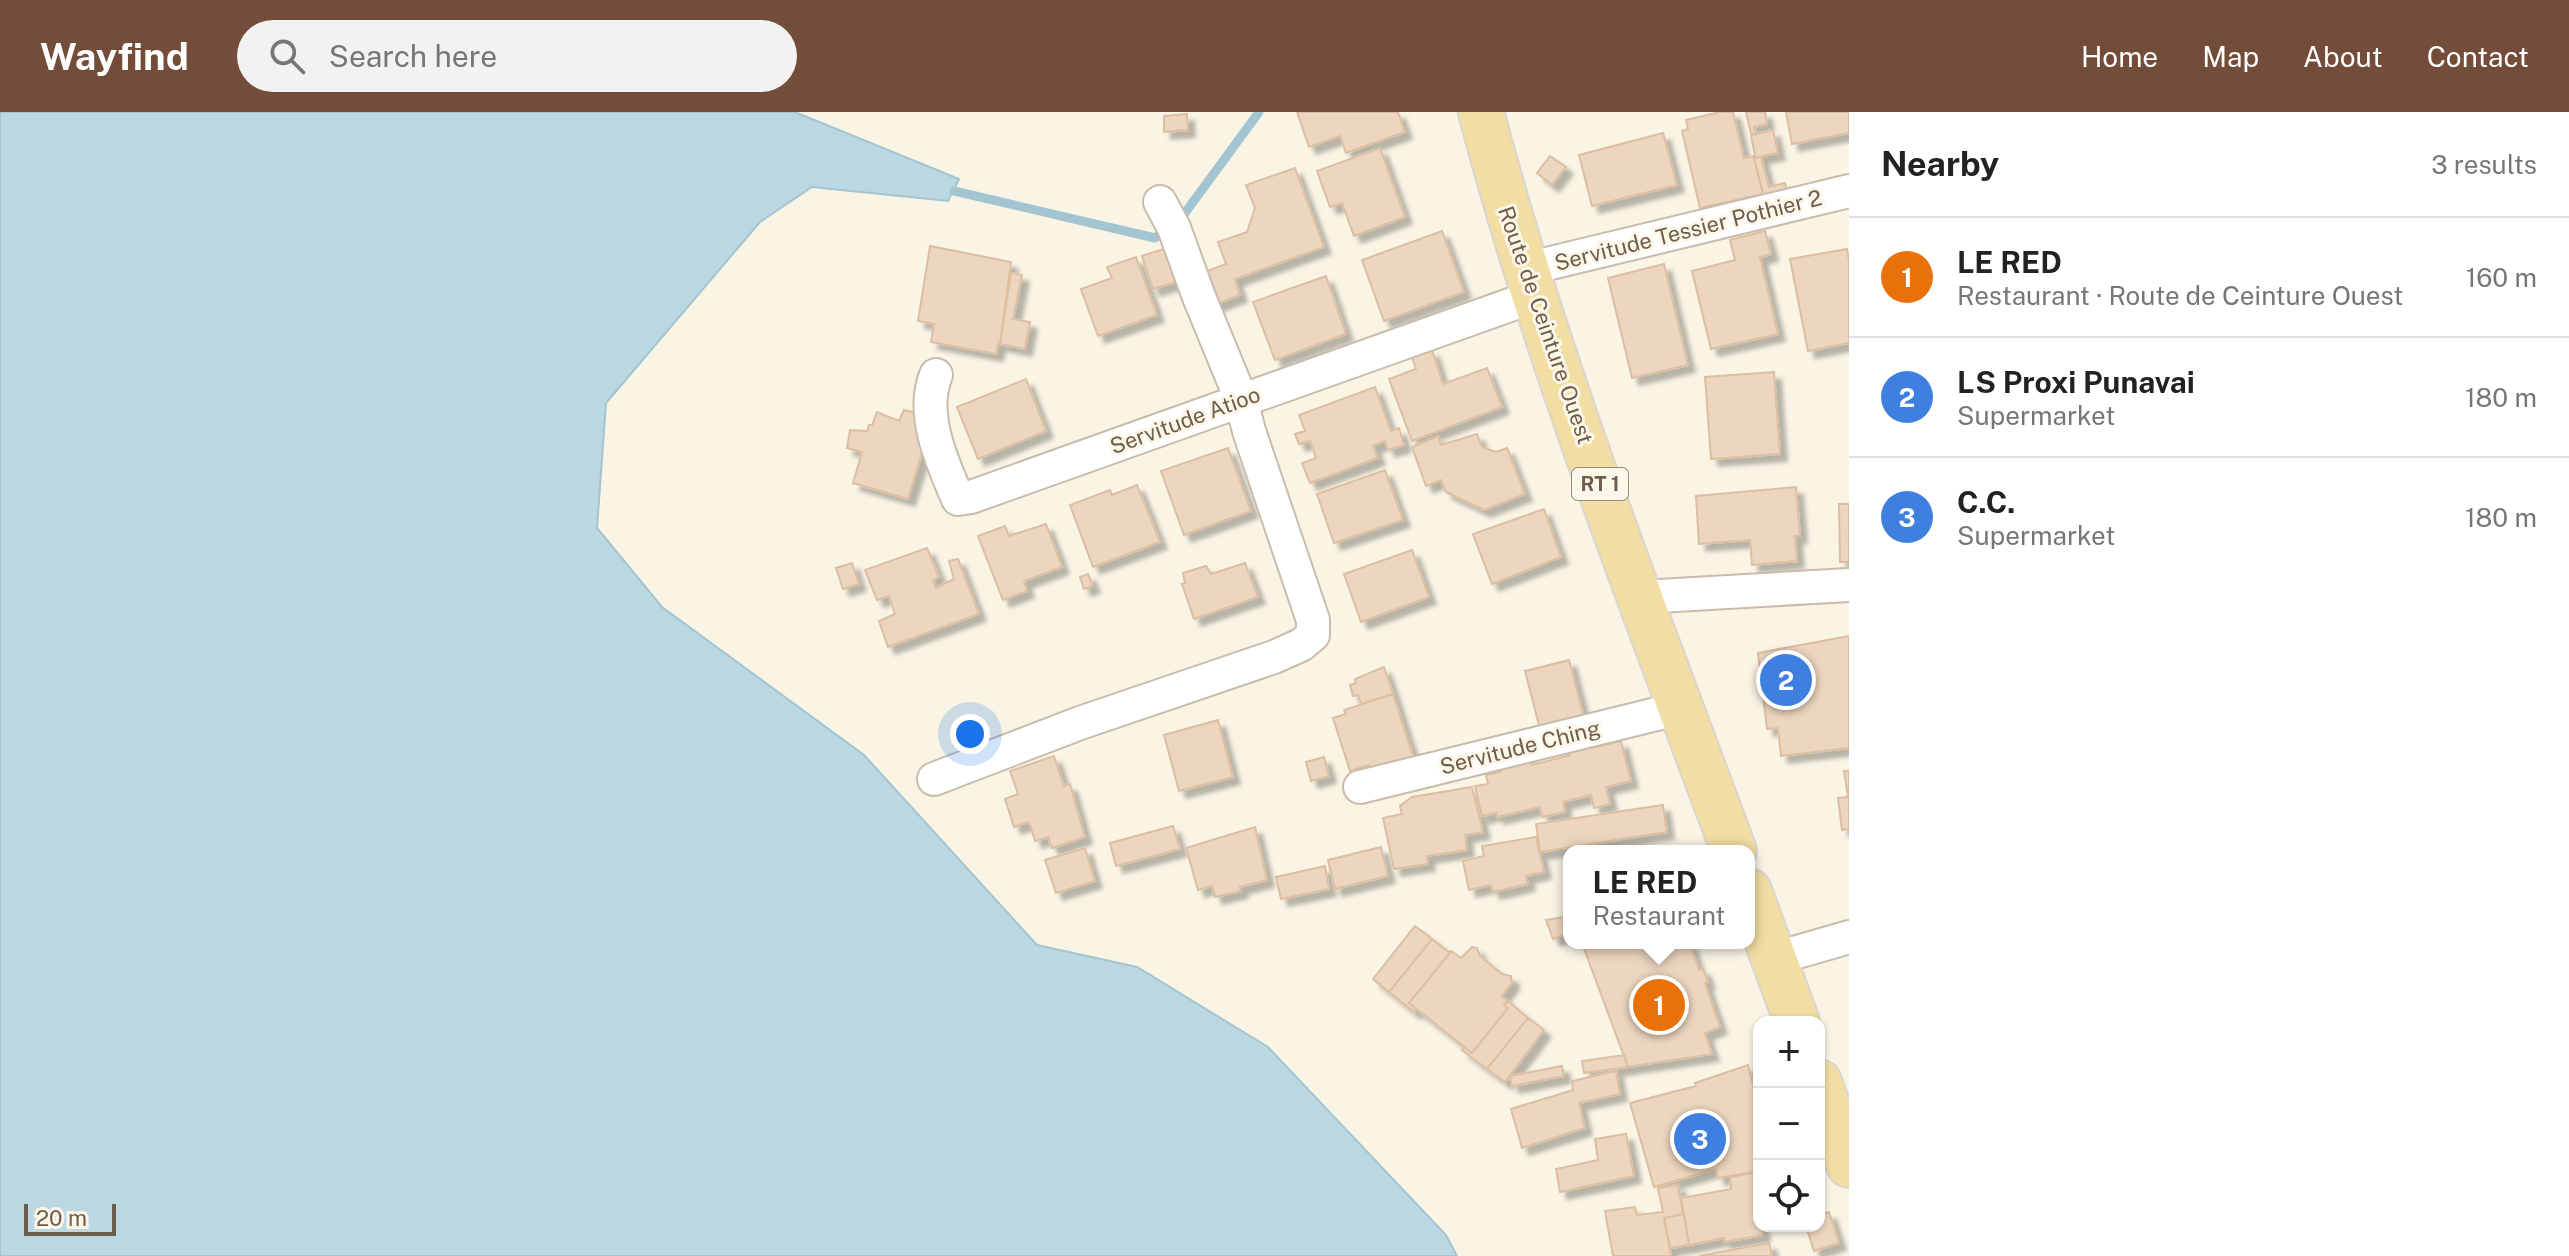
<!DOCTYPE html>
<meta charset="utf-8">
<style>
body{margin:0;font-family:"Public Sans",sans-serif;background:#f2f2f2;color:#222}
.controls{position:absolute;right:24px;bottom:24px;display:grid;overflow:hidden;border-radius:16px;box-shadow:0 2px 6px #0004}
.controls button{width:72px;height:72px;display:grid;place-items:center;padding:0;border:0;border-bottom:2px solid #e0e0e0;background:#fff;color:#222;font:40px sans-serif}
.scale{position:absolute;left:24px;bottom:20px;width:92px;box-sizing:border-box;padding-left:8px;border:4px solid #6f5d4c;border-top:0;font-size:22px;line-height:28px;white-space:nowrap;color:#6f5d4c;-webkit-text-stroke:6px #fdf7ea;paint-order:stroke}
.you{position:absolute;left:970px;top:622px;width:28px;height:28px;margin:-20px;border:6px solid #fff;border-radius:50%;background:#1a73e8;box-shadow:0 0 0 12px #1a73e833}
.badge{display:grid;place-items:center;width:52px;height:52px;border-radius:50%;background:#734d39;color:#fff;font-size:26px;font-weight:700}
.pin{position:absolute;translate:-50% -50%;border:4px solid #fff;box-shadow:0 2px 8px #0006}
.popup{position:absolute;left:1563px;top:733px;width:192px;height:104px;box-sizing:border-box;display:grid;place-content:center;border-radius:16px;background:#fff;filter:drop-shadow(0 2px 6px #0005);font-size:26px;white-space:nowrap;color:#767676}
.popup b{font-size:30px;color:#222}
.popup::after{content:'';position:absolute;left:50%;top:100%;margin-left:-16px;border:16px solid transparent;border-top-color:#fff}
.list{margin:0;padding:0;list-style:none}
h2{display:flex;justify-content:space-between;align-items:center;height:104px;margin:0;padding:0 32px;font-size:34px}
h2 small{font-size:26px;font-weight:400;color:#767676}
.list li{display:grid;grid-template-columns:52px 1fr auto;gap:24px;align-items:center;box-sizing:border-box;height:120px;padding:0 32px;border-top:2px solid #e0e0e0}
.list b{display:block;font-size:30px;white-space:nowrap}
.list p{margin:0;font-size:26px;white-space:nowrap;color:#767676}
.list em{font-size:26px;font-style:normal;color:#767676}
.icon{flex:none;width:44px;height:44px;fill:none;stroke:currentColor;stroke-width:2;stroke-linecap:round;stroke-linejoin:round}
.map{position:relative;flex:none;width:1849px;height:1144px;overflow:hidden}
header{display:flex;align-items:center;gap:48px;box-sizing:border-box;height:112px;padding:0 40px;background:#734d39;color:#fff}
header strong{font-size:38px}
nav{display:flex;gap:44px;margin-inline-start:auto;font-size:28px}
.search{width:560px;height:72px;background:#f2f2f2;display:flex;align-items:center;gap:20px;box-sizing:border-box;padding:0 28px;border-radius:44px;color:#767676;font-size:30px}
main{display:flex}
aside{flex:1;background:#fff}
.map>svg:first-child{display:block}
.water{fill:#bbd7e1;stroke:#a2c5d1;stroke-width:2}
.lines{fill:none;stroke-linecap:round;stroke-linejoin:round}
.stream{stroke:#a2c5d1;stroke-width:9}
.building{fill:#ecd6bf;stroke:#ddbea1;stroke-width:2;filter:url(#shadow)}
.street-casing{stroke:#c9bcac;stroke-width:36}
.primary-casing{stroke:#dad5d0;stroke-width:48}
.street{stroke:#fff;stroke-width:32}
.primary{stroke:#f2dda3;stroke-width:44}
.labels{text-anchor:middle;dominant-baseline:central;stroke-width:6;stroke-linejoin:round;paint-order:stroke}
.shield{fill:#fdf7ea;stroke:#9a8b7b;stroke-width:2}
.shield-label{font-size:20px;font-weight:bold;fill:#6f5d4c}
.street-label{font-size:22px;fill:#6f5d4c;stroke:#fdf7ea}
</style>
<header>
<strong>Wayfind</strong>
<div class="search"><svg class="icon" aria-label="search" viewBox="0 0 24 24"><circle cx="10" cy="10" r="6"/><path d="M15 15l6 6"/></svg>Search here</div>
<nav><a>Home</a><a>Map</a><a>About</a><a>Contact</a></nav>
</header>
<main>
<div class="map">
<svg width="1849" height="1144" viewBox="0 0 1849 1144">
<defs>
<filter id="shadow"><feDropShadow dx="7" dy="7" stdDeviation="2" flood-color="#0004"/></filter>
</defs>
<rect width="100%" height="100%" fill="#f9f4e4"/>
<path class="water" d="M 0,0 L 795,0 L 959,67 L 948,89 L 812,75 L 760,110 L 606,291 L 597,416 L 662,495 L 864,643 L 1037,833 L 1137,855 L 1268,935 L 1446,1123 L 1457,1144 L 0,1144 Z"/>
<g class="lines">
<path class="stream" d="M 954,79 L 1155,126 L 1182,105 L 1259,0"/>
</g>
<path class="building" d="M 1297,0 L 1398,0 L 1405,20 L 1346,41 L 1340,24 L 1309,35 Z
M 1720,0 L 1733,0 L 1744,46 L 1755,44 L 1751,23 L 1773,18 L 1778,41 L 1754,46 L 1763,82 L 1700,96 L 1682,19 L 1688,17 L 1686,8 Z
M 1746,0 L 1765,0 L 1767,12 L 1754,15 L 1756,23 L 1751,21 Z
M 1786,0 L 1849,0 L 1849,21 L 1792,32 Z
M 1187,2 L 1188,18 L 1164,20 L 1164,4 Z
M 1663,21 L 1677,73 L 1592,94 L 1579,43 Z
M 1380,36 L 1405,105 L 1354,124 L 1342,91 L 1330,95 L 1317,59 Z
M 1550,44 L 1566,55 L 1552,73 L 1537,61 Z
M 1761,45 L 1769,75 L 1785,71 L 1787,79 L 1764,85 L 1754,46 Z
M 1295,56 L 1324,135 L 1235,167 L 1240,183 L 1214,193 L 1202,161 L 1226,152 L 1218,130 L 1247,120 L 1255,96 L 1246,73 Z
M 1442,119 L 1464,180 L 1384,209 L 1362,148 Z
M 1765,119 L 1771,142 L 1760,145 L 1778,222 L 1711,237 L 1692,159 L 1735,148 L 1730,128 Z
M 930,134 L 1011,150 L 1000,232 L 998,232 L 996,242 L 931,230 L 934,212 L 918,209 Z
M 1173,134 L 1185,167 L 1153,177 L 1142,144 Z
M 1847,137 L 1849,149 L 1849,231 L 1808,239 L 1790,147 Z
M 1136,145 L 1157,203 L 1098,224 L 1081,177 L 1112,166 L 1107,155 Z
M 1664,152 L 1688,253 L 1632,266 L 1608,166 Z
M 1011,161 L 1022,163 L 1013,207 L 1030,210 L 1025,237 L 1000,232 Z
M 1326,164 L 1346,222 L 1275,248 L 1253,190 Z
M 1432,238 L 1443,272 L 1487,256 L 1502,295 L 1412,329 L 1389,267 L 1416,257 L 1412,245 Z
M 1774,260 L 1780,342 L 1711,347 L 1705,265 Z
M 1026,267 L 1046,319 L 978,347 L 957,295 Z
M 1375,275 L 1391,319 L 1399,316 L 1404,333 L 1388,338 L 1385,329 L 1373,334 L 1378,346 L 1310,371 L 1302,351 L 1316,346 L 1310,329 L 1299,332 L 1295,322 L 1305,319 L 1299,303 Z
M 904,298 L 922,302 L 929,318 L 908,387 L 853,371 L 862,340 L 847,336 L 850,318 L 867,319 L 869,313 L 872,313 L 877,300 L 899,309 Z
M 1477,322 L 1482,335 L 1496,340 L 1507,336 L 1525,382 L 1484,398 L 1446,380 L 1441,368 L 1426,374 L 1412,335 L 1438,324 L 1441,333 Z
M 1228,336 L 1251,399 L 1184,423 L 1161,359 Z
M 1385,358 L 1403,408 L 1334,431 L 1317,382 Z
M 1137,373 L 1160,430 L 1093,455 L 1070,393 L 1110,378 L 1112,383 Z
M 1796,375 L 1800,424 L 1795,424 L 1797,449 L 1752,453 L 1750,428 L 1699,432 L 1696,384 Z
M 1839,392 L 1849,392 L 1849,450 L 1840,450 Z
M 1544,397 L 1561,445 L 1492,472 L 1473,422 Z
M 1046,412 L 1062,455 L 1024,469 L 1027,479 L 1003,488 L 978,424 L 1005,414 L 1009,424 Z
M 927,436 L 939,465 L 933,468 L 936,476 L 954,467 L 949,449 L 958,447 L 979,502 L 888,535 L 879,509 L 895,502 L 889,484 L 877,488 L 865,458 Z
M 1412,438 L 1429,485 L 1361,510 L 1344,462 Z
M 852,451 L 859,472 L 843,477 L 836,456 Z
M 1245,451 L 1258,485 L 1194,507 L 1182,472 L 1185,471 L 1183,461 L 1206,454 L 1211,462 Z
M 1088,462 L 1093,474 L 1084,477 L 1080,465 Z
M 1849,524 L 1849,636 L 1781,644 L 1778,616 L 1767,617 L 1758,541 Z
M 1569,548 L 1585,610 L 1541,621 L 1525,559 Z
M 1384,555 L 1393,582 L 1361,592 L 1358,583 L 1353,584 L 1350,573 L 1356,571 L 1355,567 Z
M 1393,582 L 1414,647 L 1372,662 L 1369,653 L 1350,659 L 1333,606 L 1346,602 L 1344,598 Z
M 1218,608 L 1233,665 L 1179,679 L 1164,623 Z
M 1595,627 L 1596,635 L 1621,629 L 1631,669 L 1606,675 L 1610,692 L 1594,696 L 1591,683 L 1563,690 L 1565,700 L 1542,705 L 1540,695 L 1497,705 L 1496,701 L 1482,704 L 1475,674 L 1488,672 L 1486,663 L 1500,660 L 1497,649 L 1529,641 L 1532,653 L 1570,643 L 1568,633 Z
M 1054,644 L 1064,674 L 1070,672 L 1085,725 L 1052,736 L 1048,725 L 1035,729 L 1029,710 L 1014,715 L 1005,687 L 1018,682 L 1010,659 Z
M 1324,645 L 1329,664 L 1311,669 L 1306,650 Z
M 1844,659 L 1849,659 L 1849,717 L 1842,718 L 1838,686 L 1848,685 Z
M 1472,675 L 1483,720 L 1465,723 L 1467,738 L 1427,744 L 1428,752 L 1394,757 L 1383,706 L 1402,702 L 1400,694 L 1412,685 Z
M 1663,693 L 1667,720 L 1540,740 L 1536,712 Z
M 1173,714 L 1180,737 L 1116,754 L 1110,731 Z
M 1255,715 L 1267,768 L 1240,775 L 1241,779 L 1215,785 L 1212,774 L 1198,778 L 1186,736 Z
M 1536,725 L 1544,760 L 1526,764 L 1528,772 L 1493,780 L 1491,773 L 1469,778 L 1463,749 L 1484,744 L 1482,734 Z
M 1381,735 L 1388,764 L 1335,777 L 1328,748 Z
M 1085,736 L 1095,769 L 1056,781 L 1045,748 Z
M 1325,754 L 1329,777 L 1281,787 L 1276,765 Z
M 1569,804 L 1569,821 L 1553,827 L 1546,808 Z
M 1415,814 L 1432,827 L 1389,880 L 1373,867 Z
M 1432,827 L 1450,841 L 1409,891 L 1416,897 L 1414,900 L 1389,880 Z
M 1582,831 L 1690,831 L 1699,858 L 1703,857 L 1708,870 L 1705,871 L 1720,915 L 1705,921 L 1712,942 L 1628,955 Z
M 1472,835 L 1477,836 L 1480,844 L 1502,862 L 1511,864 L 1512,871 L 1502,884 L 1508,889 L 1504,893 L 1508,896 L 1472,941 L 1409,891 L 1451,839 L 1461,846 Z
M 1508,889 L 1528,906 L 1487,957 L 1462,938 L 1464,935 L 1472,941 L 1508,896 L 1504,893 Z
M 1528,906 L 1544,918 L 1505,970 L 1487,957 Z
M 1624,943 L 1628,955 L 1584,961 L 1582,949 Z
M 1748,953 L 1759,996 L 1759,1059 L 1718,1066 L 1716,1057 L 1654,1075 L 1630,991 L 1696,974 L 1695,971 Z
M 1562,954 L 1564,964 L 1512,974 L 1510,964 Z
M 1616,959 L 1620,982 L 1579,991 L 1585,1016 L 1522,1036 L 1511,997 L 1573,978 L 1572,969 Z
M 1626,1022 L 1634,1064 L 1560,1080 L 1556,1057 L 1598,1048 L 1595,1027 Z
M 1759,1060 L 1759,1114 L 1762,1114 L 1763,1123 L 1724,1130 L 1724,1126 L 1689,1133 L 1681,1086 L 1731,1077 L 1730,1065 Z
M 1678,1073 L 1683,1102 L 1664,1106 L 1671,1144 L 1613,1144 L 1605,1099 L 1635,1095 L 1637,1103 L 1663,1100 L 1658,1076 Z
M 1829,1100 L 1839,1131 L 1814,1139 L 1806,1114 L 1819,1114 L 1819,1103 Z
M 1684,1102 L 1689,1133 L 1670,1136 L 1664,1106 Z
M 1769,1131 L 1772,1144 L 1699,1144 Z"/>
<g class="lines">
<g class="street-casing">
<path id="street" d="M 1526,157 L 1849,79
M 936,263 C 920,302 942,350 958,387 L 971,385 L 1535,184
M 1641,485 L 1849,473
M 934,667 L 1080,611 L 1274,545 L 1301,533 L 1313,523 L 1313,508 L 1249,319 L 1241,287 L 1199,185 L 1174,116 L 1160,90
M 1360,675 L 1681,596
M 1773,847 L 1849,825"/>
</g>
<g class="primary-casing">
<path id="primary" d="M 1481,0 C 1547,251 1644,496 1734,739
M 1749,779 L 1797,910
M 1819,970 L 1849,1053"/>
</g>
<use href="#street" class="street"/>
<use href="#primary" class="primary"/>
</g>
<g class="labels">
<rect class="shield" x="1572" y="356" width="56" height="32" rx="6"/>
<g class="shield-label">
<text x="1600" y="372">RT 1</text>
</g>
<g class="street-label">
<text transform="translate(1688 118) rotate(-14)">Servitude Tessier Pothier 2</text>
<text transform="translate(1546 213) rotate(71)">Route de Ceinture Ouest</text>
<text transform="translate(1185 308) rotate(-20)">Servitude Atioo</text>
<text transform="translate(1520 635) rotate(-14)">Servitude Ching</text>
</g>
</g>
</svg>
<div class="controls">
<button>+</button>
<button>−</button>
<button><svg class="icon" aria-label="locate" viewBox="0 0 24 24"><circle cx="12" cy="12" r="6"/><path d="M12 2v4M12 18v4M2 12h4M18 12h4"/></svg></button>
</div>
<div class="scale">20 m</div>
<div class="you"></div>
<div class="pin badge" style="left:1659px;top:893px;background:#e8710a">1</div>
<div class="popup"><b>LE RED</b>Restaurant</div>
<div class="pin badge" style="left:1786px;top:568px;background:#3f7fe0">2</div>
<div class="pin badge" style="left:1700px;top:1027px;background:#3f7fe0">3</div>
</div>
<aside>
<h2>Nearby<small>3 results</small></h2>
<ul class="list">
<li><span class="badge" style="background:#e8710a">1</span><div><b>LE RED</b><p>Restaurant · Route de Ceinture Ouest</p></div><em>160 m</em></li>
<li><span class="badge" style="background:#3f7fe0">2</span><div><b>LS Proxi Punavai</b><p>Supermarket</p></div><em>180 m</em></li>
<li><span class="badge" style="background:#3f7fe0">3</span><div><b>C.C.</b><p>Supermarket</p></div><em>180 m</em></li>
</ul>
</aside>
</main>
